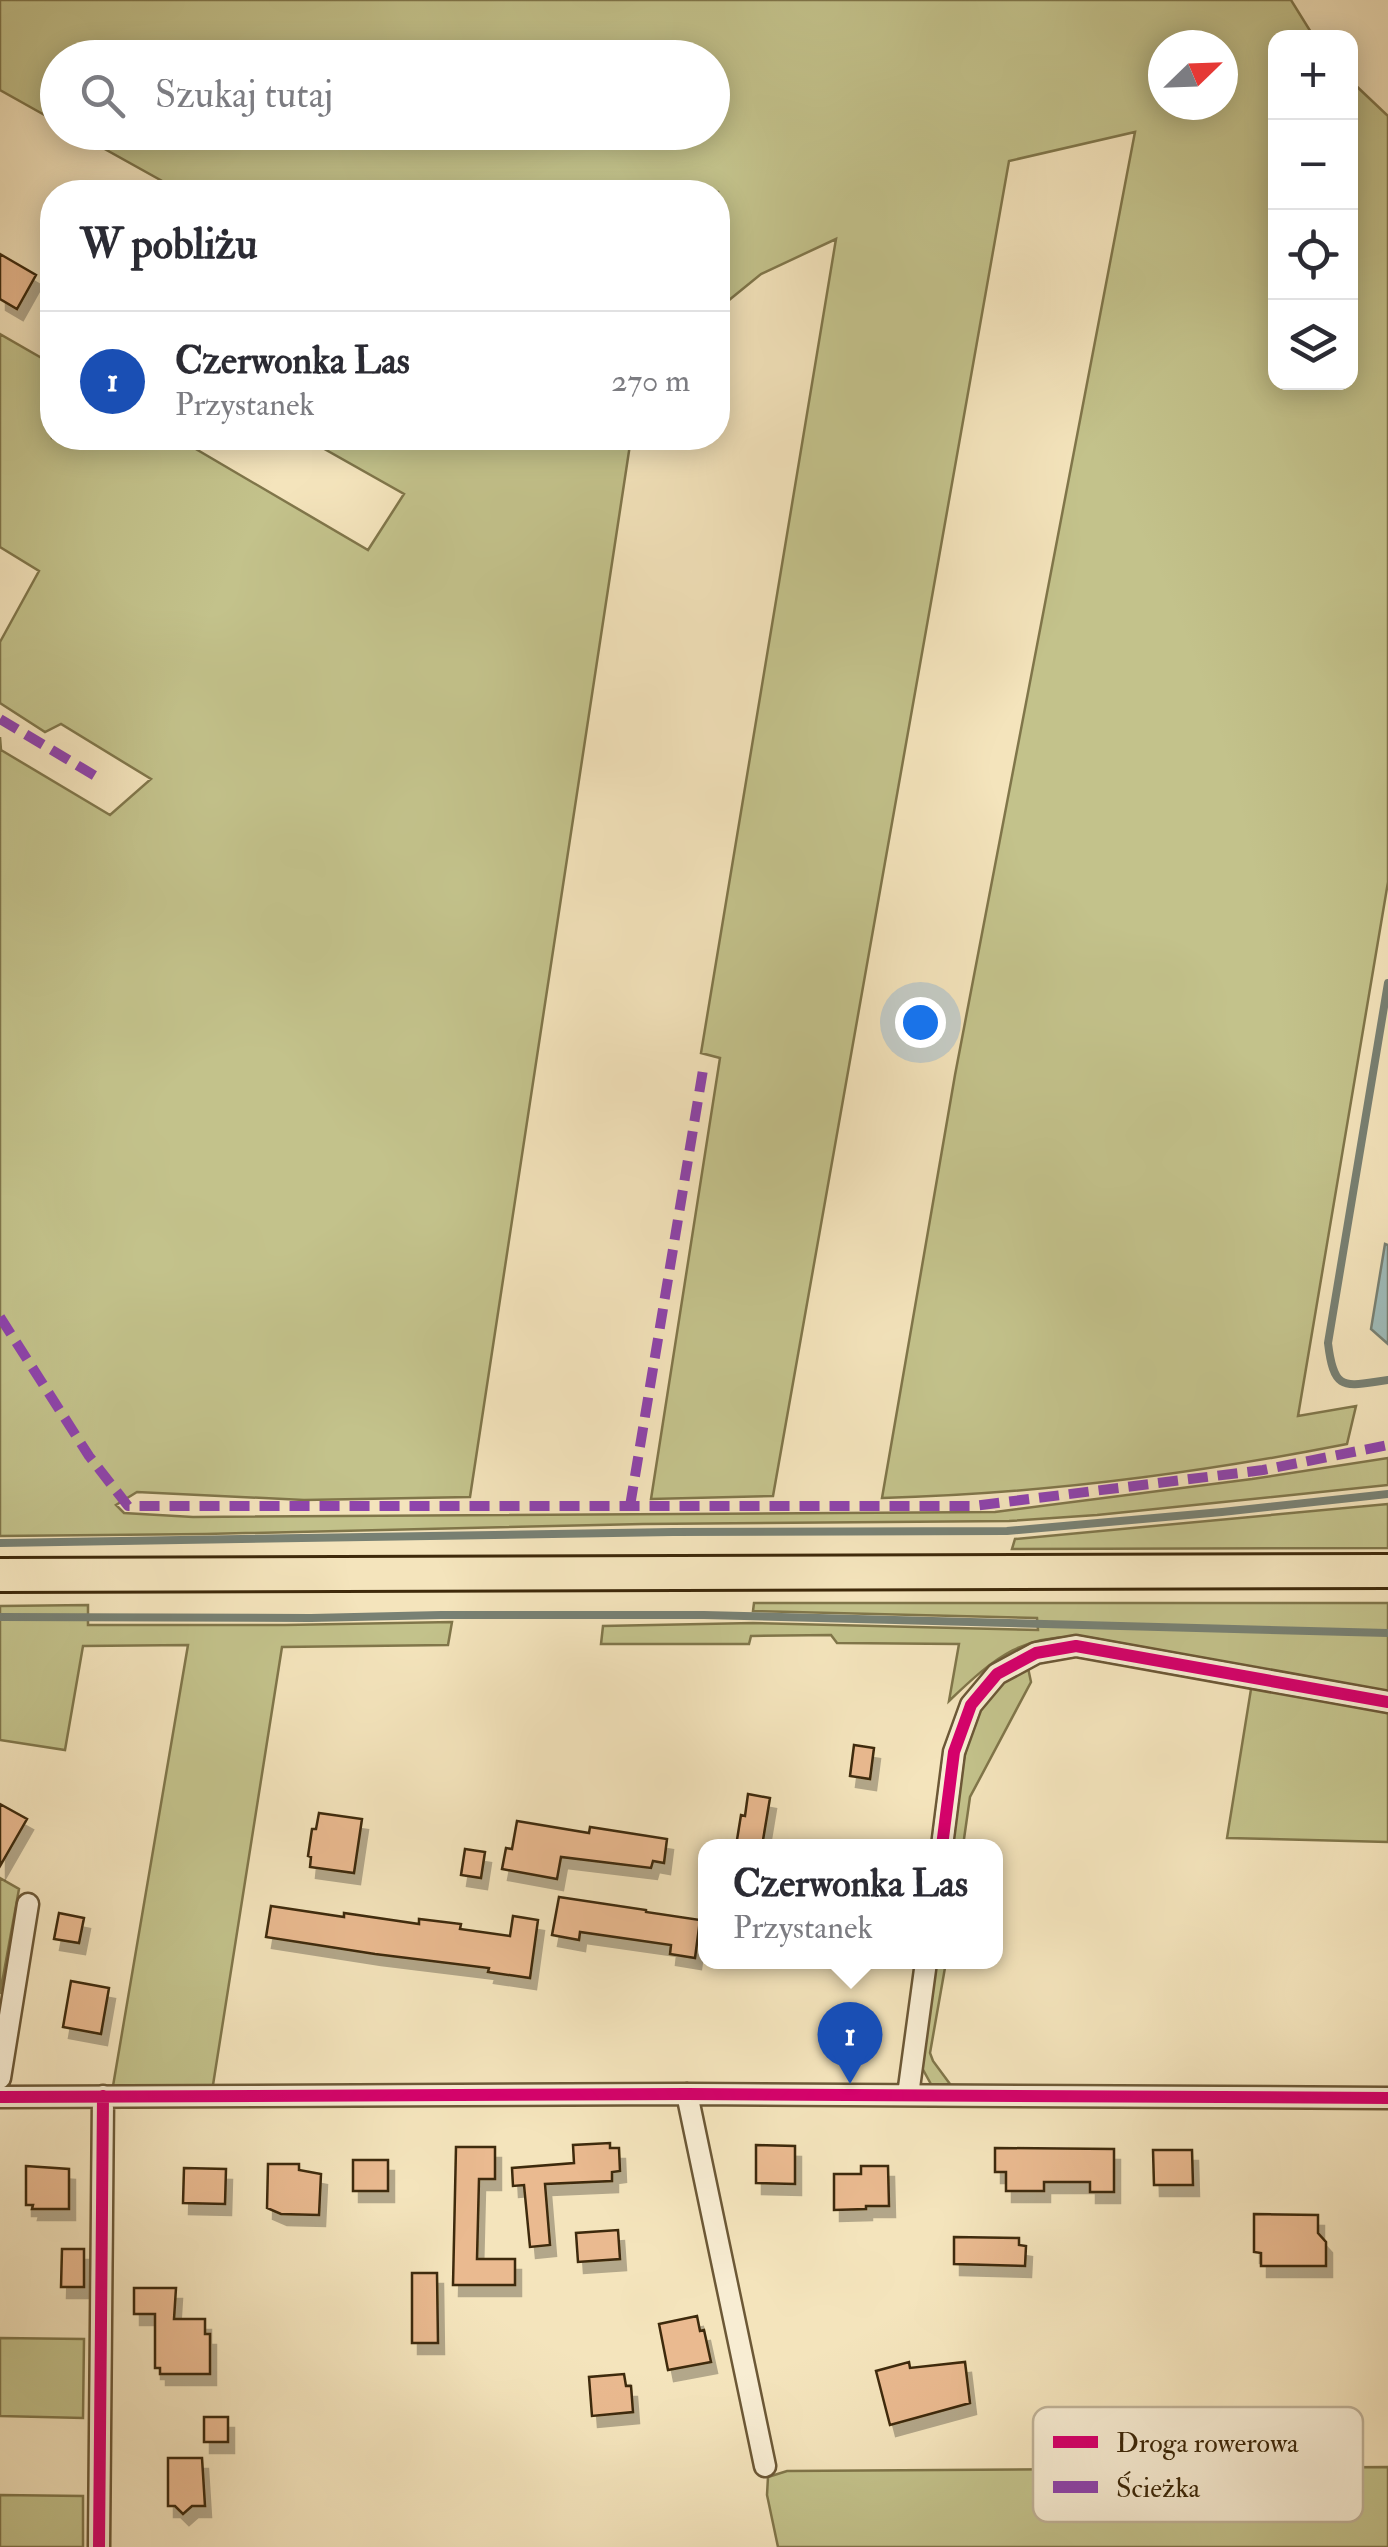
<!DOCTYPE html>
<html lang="pl">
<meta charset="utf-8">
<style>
body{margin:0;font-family:"IM FELL Double Pica",serif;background:#f2f2f3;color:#2b2b33}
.controls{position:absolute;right:30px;top:30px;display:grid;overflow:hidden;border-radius:20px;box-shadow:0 5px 25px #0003}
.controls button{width:90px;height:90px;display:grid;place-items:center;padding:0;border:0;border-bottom:2px solid #e1e1e2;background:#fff;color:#2b2b33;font:50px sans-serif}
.compass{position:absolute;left:1148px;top:30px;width:90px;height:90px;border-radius:50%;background:#fff;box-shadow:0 5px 25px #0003;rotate:67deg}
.you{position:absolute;left:920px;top:1022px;width:35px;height:35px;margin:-25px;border:8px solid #fff;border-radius:50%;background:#1a73e8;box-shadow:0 0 0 15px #1a73e833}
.badge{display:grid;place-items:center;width:65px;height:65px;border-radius:50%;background:#0b8043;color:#fff;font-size:32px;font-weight:700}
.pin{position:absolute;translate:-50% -82px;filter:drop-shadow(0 2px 5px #0008)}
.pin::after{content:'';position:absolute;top:52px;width:35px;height:30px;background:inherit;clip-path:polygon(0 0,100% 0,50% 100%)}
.popup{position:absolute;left:698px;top:1839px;width:305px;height:130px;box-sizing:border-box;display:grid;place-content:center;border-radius:20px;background:#fff;filter:drop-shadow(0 2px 8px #0005);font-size:32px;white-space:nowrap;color:#7c7c81}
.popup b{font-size:38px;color:#2b2b33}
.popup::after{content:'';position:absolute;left:50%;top:100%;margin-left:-20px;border:20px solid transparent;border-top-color:#fff}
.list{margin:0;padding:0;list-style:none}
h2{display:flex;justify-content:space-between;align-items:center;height:130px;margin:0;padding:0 40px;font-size:42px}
h2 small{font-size:32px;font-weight:400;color:#7c7c81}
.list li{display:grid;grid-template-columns:65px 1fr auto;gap:30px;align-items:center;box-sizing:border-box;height:140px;padding:0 40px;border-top:2px solid #e1e1e2}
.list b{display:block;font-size:38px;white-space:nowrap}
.list p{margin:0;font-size:32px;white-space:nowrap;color:#7c7c81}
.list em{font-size:32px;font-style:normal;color:#7c7c81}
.icon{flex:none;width:55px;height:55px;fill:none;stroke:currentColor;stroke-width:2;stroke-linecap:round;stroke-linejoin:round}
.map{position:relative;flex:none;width:1388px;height:2547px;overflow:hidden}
.search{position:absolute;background:#fff;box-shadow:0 5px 25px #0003;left:40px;top:40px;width:690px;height:110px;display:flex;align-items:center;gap:25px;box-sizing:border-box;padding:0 35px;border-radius:55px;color:#7c7c81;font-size:38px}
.panel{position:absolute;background:#fff;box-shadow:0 5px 25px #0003;left:40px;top:180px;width:690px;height:270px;border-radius:40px}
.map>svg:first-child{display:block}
.green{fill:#c3c28b;stroke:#80764a;stroke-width:2.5;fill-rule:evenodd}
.water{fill:#9fbcba;stroke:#788174;stroke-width:2.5}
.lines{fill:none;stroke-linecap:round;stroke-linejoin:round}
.stream{stroke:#788174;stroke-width:8}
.building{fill:#eaba90;stroke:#3e290a;stroke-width:2.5;filter:url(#shadow)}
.minor-casing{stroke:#6c5836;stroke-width:25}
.primary-casing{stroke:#3e290a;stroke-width:38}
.minor{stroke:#f8edd3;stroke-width:20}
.primary{stroke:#f4e4bc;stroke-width:32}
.quiet{stroke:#8e44ad;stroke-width:10;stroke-dasharray:20 10;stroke-linecap:butt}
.cycleway-casing{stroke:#f8edd3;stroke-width:19}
.cycleway{stroke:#d6006c;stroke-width:12}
.key{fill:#f8edd3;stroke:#c0b297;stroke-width:2.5}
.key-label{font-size:28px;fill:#3e290a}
</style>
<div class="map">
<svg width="1388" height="2547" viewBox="0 0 1388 2547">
<defs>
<filter id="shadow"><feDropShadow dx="6" dy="11" stdDeviation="0" flood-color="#0004"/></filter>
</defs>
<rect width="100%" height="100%" fill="#f4e4bc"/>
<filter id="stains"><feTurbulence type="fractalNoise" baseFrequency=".002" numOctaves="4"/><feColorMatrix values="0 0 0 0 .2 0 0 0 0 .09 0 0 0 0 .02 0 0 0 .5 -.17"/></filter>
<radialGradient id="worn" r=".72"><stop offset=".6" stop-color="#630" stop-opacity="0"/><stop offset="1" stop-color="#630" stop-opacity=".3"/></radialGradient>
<path class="green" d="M 0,0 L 1291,0 L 1314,37 L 1276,38 L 1276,382 L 1350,382 L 1351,81 L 1388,116 L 1388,882 L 1298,1416 L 1356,1406 L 1347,1444 C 1194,1474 1038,1494 882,1498 L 955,1075 L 1135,132 L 1009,161 L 773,1496 L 651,1499 L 720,1058 L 701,1053 L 836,239 L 761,274 L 718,309 L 718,192 L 182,192 L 76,133 L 712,132 L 712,58 L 58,58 L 57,122 L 0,90 ZM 1163,45 L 1223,45 L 1223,105 L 1163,105 Z
M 0,334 L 52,364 L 52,438 L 177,438 L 368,550 L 404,494 L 305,438 L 631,438 L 470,1497 L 304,1500 L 137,1492 L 116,1505 L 124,1513 L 193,1517 L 995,1512 L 1252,1479 L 1388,1458 L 1388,1485 L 1097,1515 L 1009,1521 L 643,1524 L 205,1534 L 0,1536 L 0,737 L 1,750 L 110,815 L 151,779 L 61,724 L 45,732 L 0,703 L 0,642 L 39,571 L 0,547 Z
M 1388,1504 L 1388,1548 L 1012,1549 L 1015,1539 Z
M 754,1603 L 1388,1603 L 1388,1692 L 1092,1638 C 1025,1631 995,1657 949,1701 L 959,1644 L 837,1643 L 831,1635 L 751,1636 L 749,1644 L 601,1644 L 603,1626 L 753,1623 L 1038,1630 L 1037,1618 L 753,1611 Z
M 88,1605 L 88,1625 L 285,1625 L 452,1622 L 448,1645 L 282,1647 L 213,2085 L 113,2086 L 188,1645 L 83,1646 L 65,1750 L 0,1740 L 0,1606 Z
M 1027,1663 L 1031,1682 L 970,1797 L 963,1846 L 949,1846 C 955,1805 963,1736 986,1701 C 996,1685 1013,1674 1027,1663 Z
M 1252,1683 L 1388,1708 L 1388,1842 L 1227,1838 Z
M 0,1878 L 19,1889 L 0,1994 Z
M 933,1962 L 946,1962 L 930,2053 L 933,2061 L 950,2084 L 932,2086 L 921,2066 Z
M 0,2338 L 84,2339 L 83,2418 L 0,2416 Z
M 1388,2467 L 1388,2547 L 778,2547 L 767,2495 L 768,2477 L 787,2471 Z
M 0,2495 L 83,2496 L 83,2547 L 0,2547 Z"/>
<path class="water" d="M 1385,1244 L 1388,1245 L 1388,1344 L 1371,1329 Z"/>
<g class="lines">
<path class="stream" d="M 1388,983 L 1328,1343 C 1334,1393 1344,1386 1388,1380
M 0,1543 L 673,1532 L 1007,1531 L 1222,1512 L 1388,1494
M 0,1617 L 311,1618 L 441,1615 L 704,1615 L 1388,1633"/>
</g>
<path class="building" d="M 0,254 L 36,275 L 17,309 L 0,299 Z
M 854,1745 L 874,1748 L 870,1779 L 850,1776 Z
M 748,1794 L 770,1798 L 762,1846 L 736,1846 L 741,1815 L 745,1816 Z
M 0,1804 L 27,1819 L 0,1866 Z
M 319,1813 L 362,1819 L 354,1873 L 310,1867 L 311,1857 L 308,1856 L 312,1829 L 316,1829 Z
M 517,1821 L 589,1833 L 590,1827 L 667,1839 L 664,1863 L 653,1861 L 651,1868 L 561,1857 L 557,1879 L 502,1869 L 506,1848 L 512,1849 Z
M 465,1849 L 485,1852 L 481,1878 L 461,1875 Z
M 559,1897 L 646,1910 L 646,1912 L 700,1920 L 695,1958 L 670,1954 L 671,1945 L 580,1932 L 579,1940 L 552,1935 Z
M 271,1906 L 344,1917 L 344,1913 L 419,1924 L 419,1919 L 461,1924 L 460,1929 L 510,1936 L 513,1916 L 538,1920 L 530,1978 L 488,1972 L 489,1968 L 375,1954 L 266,1937 Z
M 59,1913 L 84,1918 L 79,1943 L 54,1939 Z
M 71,1981 L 109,1988 L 101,2034 L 63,2027 Z
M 610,2143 L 610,2148 L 619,2148 L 620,2171 L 612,2172 L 612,2181 L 545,2184 L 550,2245 L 530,2247 L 524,2185 L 513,2186 L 512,2168 L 574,2163 L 573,2145 Z
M 756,2145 L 795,2146 L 795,2184 L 756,2183 Z
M 456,2147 L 495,2147 L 495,2179 L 479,2179 L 477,2259 L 515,2259 L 515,2285 L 453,2285 Z
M 995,2148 L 1114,2149 L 1114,2192 L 1090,2192 L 1090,2182 L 1044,2182 L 1044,2191 L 1006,2191 L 1006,2172 L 995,2172 Z
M 1153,2150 L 1192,2150 L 1193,2185 L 1154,2185 Z
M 353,2160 L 388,2160 L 388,2191 L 353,2191 Z
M 268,2164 L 299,2164 L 299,2170 L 321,2174 L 319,2215 L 281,2214 L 267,2208 Z
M 26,2166 L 69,2169 L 69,2209 L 32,2209 L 33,2205 L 26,2205 Z
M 861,2166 L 888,2166 L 889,2206 L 866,2206 L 866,2209 L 834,2210 L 834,2174 L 861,2174 Z
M 184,2168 L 226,2169 L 225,2204 L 183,2203 Z
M 1254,2214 L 1318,2215 L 1318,2233 L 1326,2242 L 1326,2266 L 1261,2266 L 1261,2253 L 1254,2252 Z
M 618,2230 L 620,2259 L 578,2262 L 576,2233 Z
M 954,2237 L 1019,2238 L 1019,2245 L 1026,2246 L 1025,2266 L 954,2264 Z
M 62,2249 L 84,2249 L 84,2287 L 61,2287 Z
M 412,2273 L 437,2273 L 438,2343 L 412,2343 Z
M 134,2288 L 176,2288 L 174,2319 L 205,2319 L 205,2334 L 210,2334 L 210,2374 L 160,2374 L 160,2368 L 155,2368 L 155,2314 L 134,2314 Z
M 697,2316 L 700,2331 L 704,2330 L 711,2362 L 668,2370 L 659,2324 Z
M 909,2362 L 910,2368 L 965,2362 L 970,2403 L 890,2425 L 876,2371 Z
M 624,2374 L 626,2386 L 631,2386 L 633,2412 L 592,2416 L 589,2377 Z
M 204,2417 L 228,2417 L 228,2442 L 204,2442 Z
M 168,2458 L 202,2458 L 205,2506 L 192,2506 L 183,2514 L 175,2506 L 168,2506 Z"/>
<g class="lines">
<g class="minor-casing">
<path id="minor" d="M 942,1846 L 954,1752 L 971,1705 L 997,1674 L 1036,1653 L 1076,1646 L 1388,1702
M 0,2078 L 28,1904
M 687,2094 L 765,2466
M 908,2095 L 926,1962
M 0,2097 L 687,2094 L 1388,2098
M 99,2547 L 103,2096"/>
</g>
<g class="primary-casing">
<path id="primary" d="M 0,1575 L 1388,1571"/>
</g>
<use href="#minor" class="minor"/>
<use href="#primary" class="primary"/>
<path class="quiet" d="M 0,719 L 102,780
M 0,1317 L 89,1456 L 128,1506 L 973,1506 L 1263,1470 L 1388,1445
M 630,1506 L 703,1070"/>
<g class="cycleway-casing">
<path id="cycleway" d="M 942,1846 L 954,1752 L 971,1705 L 997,1674 L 1036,1653 L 1076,1646 L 1388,1702
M 0,2097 L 687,2094 L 1388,2098
M 99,2547 L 103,2096"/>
</g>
<use href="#cycleway" class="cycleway"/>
</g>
<rect x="1033" y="2407" width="330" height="115" rx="15" class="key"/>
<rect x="1053" y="2436" width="45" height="12" fill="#d6006c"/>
<rect x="1053" y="2481" width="45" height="12" fill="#8e44ad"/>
<g class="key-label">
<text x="1116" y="2452">Droga rowerowa</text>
<text x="1116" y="2497">Ścieżka</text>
</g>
<rect width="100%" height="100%" filter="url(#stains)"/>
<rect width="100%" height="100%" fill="url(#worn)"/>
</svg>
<div class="controls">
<button>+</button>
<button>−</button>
<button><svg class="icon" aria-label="locate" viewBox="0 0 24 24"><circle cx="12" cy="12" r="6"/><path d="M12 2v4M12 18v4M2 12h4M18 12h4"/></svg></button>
<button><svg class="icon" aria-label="layers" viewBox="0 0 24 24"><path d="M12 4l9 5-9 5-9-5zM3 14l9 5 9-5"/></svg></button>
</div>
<svg class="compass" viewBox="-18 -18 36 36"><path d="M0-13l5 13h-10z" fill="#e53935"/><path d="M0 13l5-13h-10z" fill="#7c7c81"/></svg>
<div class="you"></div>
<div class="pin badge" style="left:850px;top:2084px;background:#1a4fb4">1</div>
<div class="popup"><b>Czerwonka Las</b>Przystanek</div>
<div class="search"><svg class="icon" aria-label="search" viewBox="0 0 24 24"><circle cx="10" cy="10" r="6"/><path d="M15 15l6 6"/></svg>Szukaj tutaj</div>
<section class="panel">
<h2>W pobliżu<small></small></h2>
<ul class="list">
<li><span class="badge" style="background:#1a4fb4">1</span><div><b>Czerwonka Las</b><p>Przystanek</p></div><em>270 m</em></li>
</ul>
</section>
</div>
